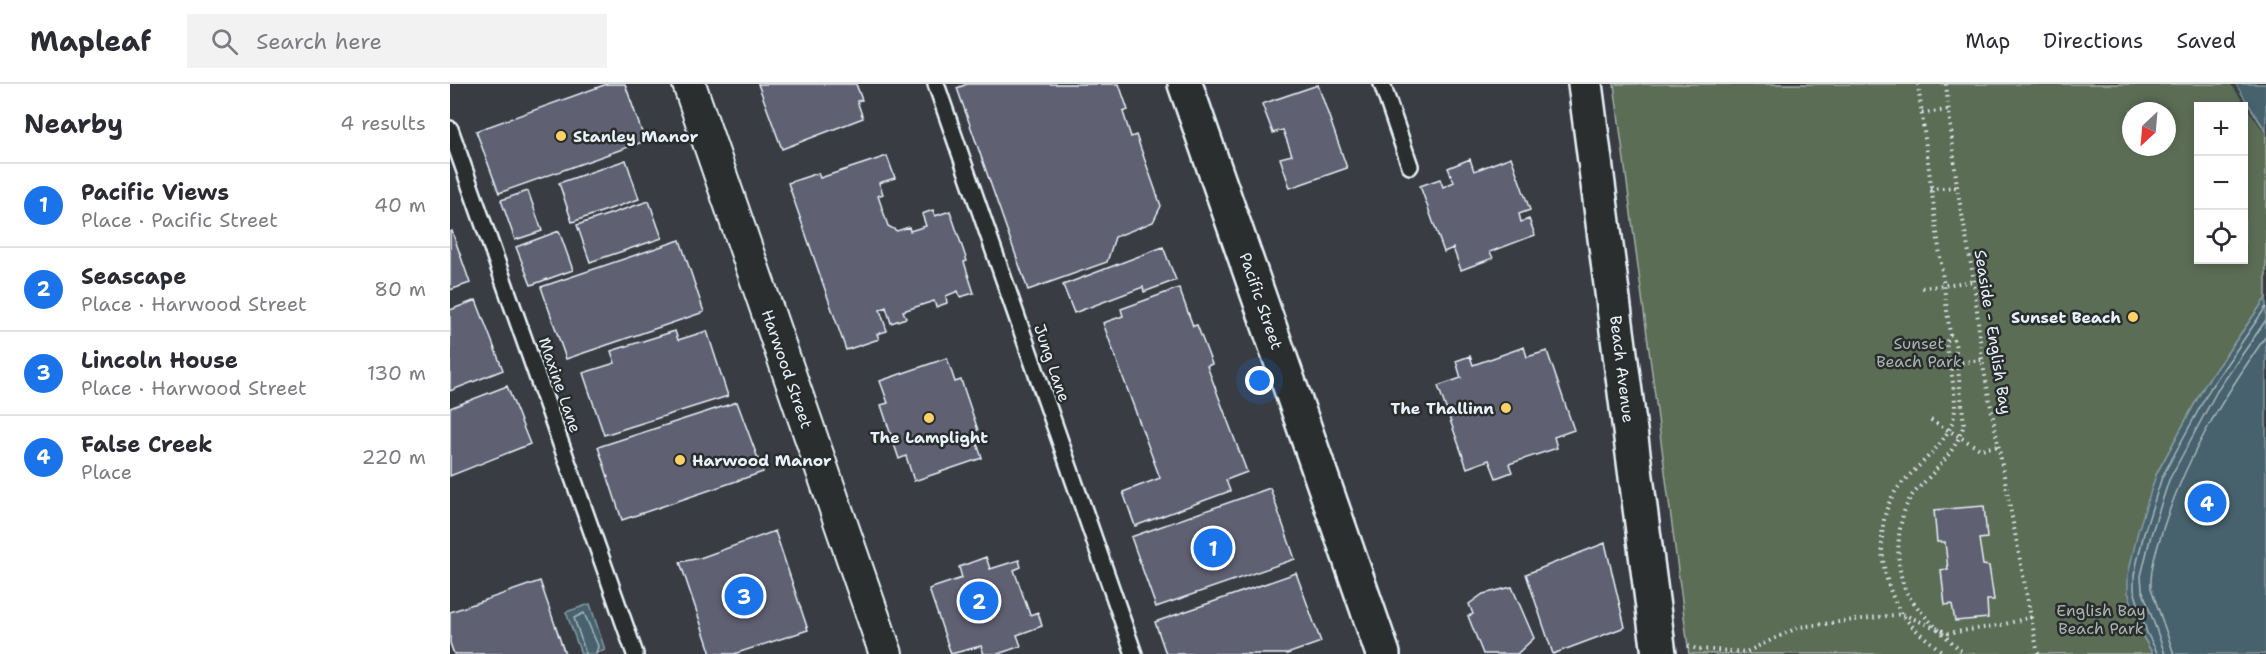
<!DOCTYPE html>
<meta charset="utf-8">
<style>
body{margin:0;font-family:"Shantell Sans",sans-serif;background:#f2f2f3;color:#2b2b33}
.controls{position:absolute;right:18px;top:18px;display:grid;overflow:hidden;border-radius:0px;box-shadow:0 3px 9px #0003}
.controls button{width:54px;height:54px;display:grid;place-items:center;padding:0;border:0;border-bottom:2px solid #e1e1e2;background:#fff;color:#2b2b33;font:30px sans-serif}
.compass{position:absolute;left:1672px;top:18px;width:54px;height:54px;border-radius:50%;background:#fff;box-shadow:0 3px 9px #0003;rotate:206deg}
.you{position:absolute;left:810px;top:297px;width:21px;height:21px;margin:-15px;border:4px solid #fff;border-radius:50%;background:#1a73e8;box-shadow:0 0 0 9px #1a73e833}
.badge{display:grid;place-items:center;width:39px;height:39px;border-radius:50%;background:#1a73e8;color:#fff;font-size:20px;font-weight:700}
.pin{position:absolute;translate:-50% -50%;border:3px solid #fff;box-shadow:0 2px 6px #0006}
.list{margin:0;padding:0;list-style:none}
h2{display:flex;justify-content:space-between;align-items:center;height:78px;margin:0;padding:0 24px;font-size:26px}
h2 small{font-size:20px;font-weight:400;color:#7c7c81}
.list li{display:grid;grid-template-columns:39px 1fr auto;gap:18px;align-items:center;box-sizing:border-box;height:84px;padding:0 24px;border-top:2px solid #e1e1e2}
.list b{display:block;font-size:22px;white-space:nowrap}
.list p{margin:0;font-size:20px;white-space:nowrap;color:#7c7c81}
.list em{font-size:20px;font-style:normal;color:#7c7c81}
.icon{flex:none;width:33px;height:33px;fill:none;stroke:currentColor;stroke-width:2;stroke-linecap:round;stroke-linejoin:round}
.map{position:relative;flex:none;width:1816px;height:570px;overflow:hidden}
header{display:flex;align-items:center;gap:36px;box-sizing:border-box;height:84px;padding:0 30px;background:#fff;border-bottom:2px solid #e1e1e2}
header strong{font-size:28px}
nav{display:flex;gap:33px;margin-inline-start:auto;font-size:21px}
.search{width:420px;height:54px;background:#f2f2f3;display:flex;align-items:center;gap:15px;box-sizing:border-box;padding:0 21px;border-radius:0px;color:#7c7c81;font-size:22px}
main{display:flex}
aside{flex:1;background:#fff}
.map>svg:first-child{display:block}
.green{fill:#5c6d56;stroke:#a2afa7;stroke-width:1.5;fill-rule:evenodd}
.water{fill:#47626c;stroke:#879ba4;stroke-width:1.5}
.pier{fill:#3a3c43}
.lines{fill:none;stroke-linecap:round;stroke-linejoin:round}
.shore{stroke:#a8b8c0;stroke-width:1.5}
.building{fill:#606073;stroke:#e8f1f8;stroke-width:1.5}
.service-casing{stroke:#e8f1f8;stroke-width:20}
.minor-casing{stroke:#e8f1f8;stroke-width:36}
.tertiary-casing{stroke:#e8f1f8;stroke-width:38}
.path{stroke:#e8f1f8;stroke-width:4;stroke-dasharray:1.5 4.5;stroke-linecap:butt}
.service{stroke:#2a2d2e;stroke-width:15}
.minor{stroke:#2a2d2e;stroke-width:32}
.tertiary{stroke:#2a2d2e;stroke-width:33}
.poi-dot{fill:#ffd166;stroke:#2a2d2e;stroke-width:2}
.labels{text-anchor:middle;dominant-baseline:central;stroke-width:5;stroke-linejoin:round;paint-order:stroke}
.poi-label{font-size:16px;font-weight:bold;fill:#e8f1f8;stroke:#2a2d2e;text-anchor:start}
.street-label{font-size:16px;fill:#e8f1f8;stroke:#2a2d2e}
.park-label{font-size:16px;fill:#a9b6af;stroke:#2a2d2e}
</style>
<header>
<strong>Mapleaf</strong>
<div class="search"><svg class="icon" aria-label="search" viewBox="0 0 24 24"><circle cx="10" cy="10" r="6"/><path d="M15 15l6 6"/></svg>Search here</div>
<nav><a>Map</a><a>Directions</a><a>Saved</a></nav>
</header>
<main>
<aside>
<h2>Nearby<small>4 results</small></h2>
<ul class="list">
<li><span class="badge">1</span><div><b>Pacific Views</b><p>Place · Pacific Street</p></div><em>40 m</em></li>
<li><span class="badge">2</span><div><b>Seascape</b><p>Place · Harwood Street</p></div><em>80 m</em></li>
<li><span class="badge">3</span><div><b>Lincoln House</b><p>Place · Harwood Street</p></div><em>130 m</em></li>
<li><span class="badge">4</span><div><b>False Creek</b><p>Place</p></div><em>220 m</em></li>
</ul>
</aside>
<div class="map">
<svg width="1816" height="570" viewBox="0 0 1816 570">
<rect width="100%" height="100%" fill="#3a3c43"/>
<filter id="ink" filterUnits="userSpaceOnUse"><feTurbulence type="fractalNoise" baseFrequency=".0167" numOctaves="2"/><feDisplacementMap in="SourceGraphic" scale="12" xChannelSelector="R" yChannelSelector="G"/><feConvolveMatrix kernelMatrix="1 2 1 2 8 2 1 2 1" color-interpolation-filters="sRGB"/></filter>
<g filter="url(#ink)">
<path class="green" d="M 1164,0 L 1784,0 L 1816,47 L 1816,214 L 1756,299 L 1706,391 L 1692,551 L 1703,570 L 1239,570 ZM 1748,22 L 1794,22 L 1794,176 L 1748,176 ZM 1681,27 L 1717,27 L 1717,63 L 1681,63 Z"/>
<path class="water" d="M 1785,0 L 1816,0 L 1816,47 Z
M 1816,214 L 1816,570 L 1703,570 L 1692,551 L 1678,508 L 1678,491 L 1688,447 L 1706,391 L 1756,299 Z
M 140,520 L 155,566 L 144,570 L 131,570 L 116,528 Z"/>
<path class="pier" d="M 1781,0 L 1785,0 L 1816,50 L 1814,48 Z"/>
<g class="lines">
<path class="shore" d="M 136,570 L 124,534 L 134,529 L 148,562 L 146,570
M 1708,570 L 1697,549 L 1684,506 L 1684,491 L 1694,449 L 1712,393 L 1761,303 L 1816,223
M 1715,570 L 1692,505 L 1691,492 L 1701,451 L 1719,396 L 1767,307 L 1816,236
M 1724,570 L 1701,504 C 1700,485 1707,464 1713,445 C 1736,373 1773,314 1816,252"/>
</g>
<path class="building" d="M 157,0 L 175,0 L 195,57 L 49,109 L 26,47 Z
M 308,0 L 406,0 L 412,16 L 407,17 L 413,34 L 332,65 Z
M 517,0 L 669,0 L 678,26 L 673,28 L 681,53 L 686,51 L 711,122 L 703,138 L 665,153 L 657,178 L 578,206 L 507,4 Z
M 868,1 L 897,84 L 840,104 L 830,74 L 842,71 L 833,46 L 823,49 L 812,20 Z
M 437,72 L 445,94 L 429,99 L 433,110 L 428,112 L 438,142 L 447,147 L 459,143 L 460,147 L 476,142 L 472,130 L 483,126 L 485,132 L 500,127 L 517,177 L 514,178 L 524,209 L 510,213 L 508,207 L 496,212 L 497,219 L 486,223 L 484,217 L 453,227 L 456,234 L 441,239 L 436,223 L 430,226 L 437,247 L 427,250 L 429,255 L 396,266 L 338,99 L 368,89 L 370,94 Z
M 1061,73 L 1080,126 L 1069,130 L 1071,138 L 1079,135 L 1085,151 L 1040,168 L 1043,174 L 1011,186 L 1003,164 L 994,168 L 970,102 L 990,95 L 993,103 L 1004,98 L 998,84 L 1020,75 L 1024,87 Z
M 176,76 L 189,115 L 122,138 L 109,99 Z
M 78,107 L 92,147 L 65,156 L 51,116 Z
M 199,117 L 212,154 L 140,178 L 127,141 Z
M 2,147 L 20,199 L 0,206 L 0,148 Z
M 109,147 L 123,186 L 81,201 L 66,163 Z
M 230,156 L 254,228 L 116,275 L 91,203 Z
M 713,163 L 726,196 L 694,208 L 693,203 L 624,229 L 613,201 Z
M 729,204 L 743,242 L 747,241 L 762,280 L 757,282 L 797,388 L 776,396 L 780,407 L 685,442 L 673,408 L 710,394 L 653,239 L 673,232 L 671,225 Z
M 26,216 L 53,286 L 0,307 L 0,226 Z
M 225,247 L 228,256 L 257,247 L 278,312 L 154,351 L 133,289 L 165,279 L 161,267 Z
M 1074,263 L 1077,273 L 1097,267 L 1124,346 L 1104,353 L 1107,364 L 1059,380 L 1062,388 L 1046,394 L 1039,376 L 1017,384 L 988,302 L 1011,294 L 1006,277 L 1020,272 L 1023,281 Z
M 497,274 L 505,298 L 511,296 L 528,346 L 523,348 L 532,374 L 464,397 L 456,372 L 449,375 L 431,321 L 438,319 L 430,297 Z
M 57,302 L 80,360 L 0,392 L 0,324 Z
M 287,318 L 313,388 L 172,436 L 148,363 Z
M 820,404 L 845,475 L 706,523 L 681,453 Z
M 1534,422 L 1537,454 L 1529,455 L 1533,481 L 1539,482 L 1544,516 L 1537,516 L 1538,534 L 1505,537 L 1502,520 L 1495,521 L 1491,486 L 1498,485 L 1495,458 L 1487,458 L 1484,426 Z
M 325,447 L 358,546 L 284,570 L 261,570 L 230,478 L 250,474 Z
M 1155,459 L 1175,543 L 1103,570 L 1076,490 Z
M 536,473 L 540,485 L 569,476 L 571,483 L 564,486 L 580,531 L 588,528 L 592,542 L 567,551 L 571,562 L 548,570 L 534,570 L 531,562 L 501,570 L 479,505 L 512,494 L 509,483 Z
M 846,489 L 871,558 L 837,570 L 716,570 L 705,538 Z
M 90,497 L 115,570 L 4,570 L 0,559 L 0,528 Z
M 1062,503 L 1084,554 L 1067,570 L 1033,570 L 1018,532 L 1023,530 L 1019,520 L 1033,510 Z"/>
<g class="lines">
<g class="service-casing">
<path id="service" d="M 486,0 L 684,570
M 932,0 L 960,82
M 0,45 L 185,570"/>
</g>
<g class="minor-casing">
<path id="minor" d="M 239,0 L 436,570"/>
</g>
<g class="tertiary-casing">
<path id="tertiary" d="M 735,0 L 933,570
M 1135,0 L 1209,570"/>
</g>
<path class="path" d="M 1468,0 L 1500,250 L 1505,258 L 1514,340 C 1506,369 1483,388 1464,409 C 1445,431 1443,490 1460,514 C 1475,535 1496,552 1514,570
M 1496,0 L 1507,103 L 1524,197 L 1532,276 L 1588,570
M 1472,29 L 1499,26
M 1480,105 L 1507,103
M 1472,204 L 1524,197
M 1482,282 L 1532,276
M 1481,336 L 1530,365 L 1549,362
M 1238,562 L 1247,565 L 1296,568 L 1349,543 L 1452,530 L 1498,549 L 1547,542 L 1582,533
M 1495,570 C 1481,558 1462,545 1452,530 C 1429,495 1422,432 1451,400 C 1469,380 1498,359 1504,332 C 1508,318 1499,275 1496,259 L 1500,251"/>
<use href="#service" class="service"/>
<use href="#minor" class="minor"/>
<use href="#tertiary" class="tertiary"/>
</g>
</g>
<g class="poi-dot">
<circle cx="111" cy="52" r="6"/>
<circle cx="1683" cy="233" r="6"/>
<circle cx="1056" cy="324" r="6"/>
<circle cx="479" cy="334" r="6"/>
<circle cx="230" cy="376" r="6"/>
</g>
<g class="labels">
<g class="poi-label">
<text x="123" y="52">Stanley Manor</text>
<text x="1671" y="233" text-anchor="end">Sunset Beach</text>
<text x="1044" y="324" text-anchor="end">The Thallinn</text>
<text x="479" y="353" text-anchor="middle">The Lamplight</text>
<text x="242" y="376">Harwood Manor</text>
</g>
<g class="street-label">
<text transform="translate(811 217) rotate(71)">Pacific Street</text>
<text transform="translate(1543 248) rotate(81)">Seaside - English Bay</text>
<text transform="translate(602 279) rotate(71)">Jung Lane</text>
<text transform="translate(337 285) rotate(71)">Harwood Street</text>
<text transform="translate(1172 285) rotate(83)">Beach Avenue</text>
<text transform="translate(110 301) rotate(71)">Maxine Lane</text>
</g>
<g class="park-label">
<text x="1469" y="259">Sunset<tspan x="1469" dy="18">Beach Park</tspan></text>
<text x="1651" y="526">English Bay<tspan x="1651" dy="18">Beach Park</tspan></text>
</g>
</g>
</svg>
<div class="controls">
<button>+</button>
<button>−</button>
<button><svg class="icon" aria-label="locate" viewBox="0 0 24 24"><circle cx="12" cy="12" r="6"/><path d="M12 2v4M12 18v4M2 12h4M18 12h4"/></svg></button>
</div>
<svg class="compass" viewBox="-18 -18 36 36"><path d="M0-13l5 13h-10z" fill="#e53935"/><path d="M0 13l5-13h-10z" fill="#7c7c81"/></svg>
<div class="you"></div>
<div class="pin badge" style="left:763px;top:464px">1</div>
<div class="pin badge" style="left:529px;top:517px">2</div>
<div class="pin badge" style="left:294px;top:512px">3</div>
<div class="pin badge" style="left:1757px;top:419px">4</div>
</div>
</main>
